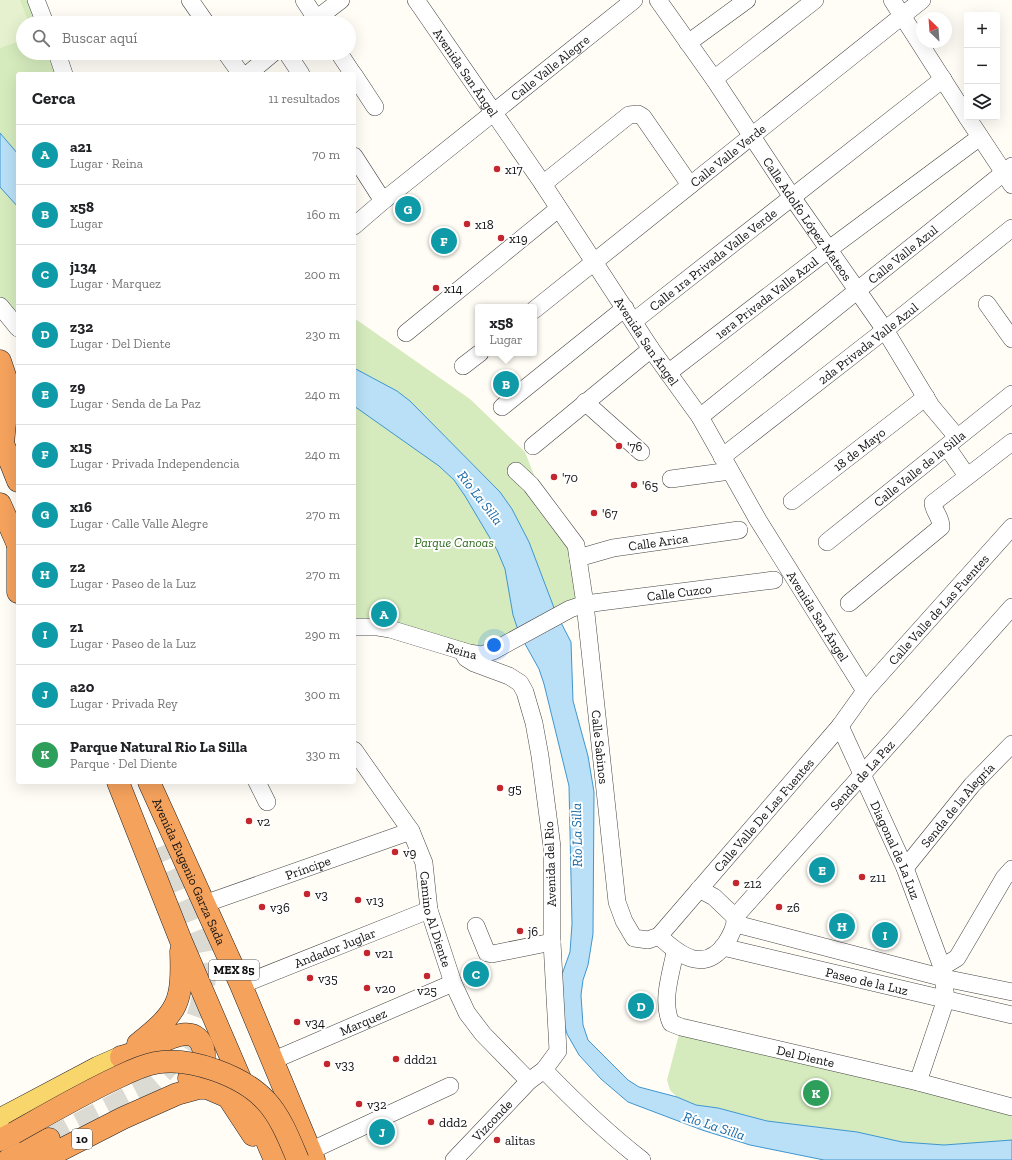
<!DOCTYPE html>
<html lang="es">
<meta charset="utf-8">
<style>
body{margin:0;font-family:"Zilla Slab",serif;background:#f6f6f6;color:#202124}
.controls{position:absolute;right:12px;top:12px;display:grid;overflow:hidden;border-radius:4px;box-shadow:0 4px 16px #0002}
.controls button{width:36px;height:36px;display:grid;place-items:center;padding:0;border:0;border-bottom:1px solid #e0e0e0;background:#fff;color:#202124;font:20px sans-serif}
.compass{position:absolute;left:916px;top:12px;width:36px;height:36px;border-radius:50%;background:#fff;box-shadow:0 4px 16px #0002;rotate:335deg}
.you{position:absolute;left:494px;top:645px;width:14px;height:14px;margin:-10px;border:3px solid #fff;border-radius:50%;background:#1a73e8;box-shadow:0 0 0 6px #1a73e833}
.badge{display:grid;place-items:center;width:26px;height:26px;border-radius:50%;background:#ea580c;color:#fff;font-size:13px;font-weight:700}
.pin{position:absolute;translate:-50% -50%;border:2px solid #fff;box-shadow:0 1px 4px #0006}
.popup{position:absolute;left:475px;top:304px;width:62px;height:52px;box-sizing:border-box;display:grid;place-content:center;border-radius:4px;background:#fff;filter:drop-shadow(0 1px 3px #0005);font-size:13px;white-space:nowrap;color:#757577}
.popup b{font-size:15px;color:#202124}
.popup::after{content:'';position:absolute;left:50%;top:100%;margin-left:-8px;border:8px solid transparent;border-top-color:#fff}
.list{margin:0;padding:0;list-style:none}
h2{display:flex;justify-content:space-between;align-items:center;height:52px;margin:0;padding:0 16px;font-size:17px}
h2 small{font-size:13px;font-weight:400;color:#757577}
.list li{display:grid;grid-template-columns:26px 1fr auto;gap:12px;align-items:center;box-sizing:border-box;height:60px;padding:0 16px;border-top:1px solid #e0e0e0}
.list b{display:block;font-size:15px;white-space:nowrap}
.list p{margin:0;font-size:13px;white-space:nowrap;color:#757577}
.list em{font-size:13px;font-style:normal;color:#757577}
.icon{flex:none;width:22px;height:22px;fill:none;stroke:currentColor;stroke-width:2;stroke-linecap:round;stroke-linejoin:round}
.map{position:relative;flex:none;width:1012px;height:1160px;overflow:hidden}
.search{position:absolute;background:#fff;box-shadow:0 4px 16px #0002;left:16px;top:16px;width:340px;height:44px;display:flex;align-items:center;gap:10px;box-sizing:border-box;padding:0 14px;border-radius:22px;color:#757577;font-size:15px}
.panel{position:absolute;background:#fff;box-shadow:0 4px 16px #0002;left:16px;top:72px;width:340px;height:712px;border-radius:4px}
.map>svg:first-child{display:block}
.park{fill:#d5ebbd}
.pitch{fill:#e6f2cf}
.water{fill:#b9e0f7;stroke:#3f96cf}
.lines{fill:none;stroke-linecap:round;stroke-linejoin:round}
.highway-tunnel{stroke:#dbdad3;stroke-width:22;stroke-dasharray:22 11;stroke-linecap:butt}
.minor-casing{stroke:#444;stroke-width:18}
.major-casing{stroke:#222;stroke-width:22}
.highway-casing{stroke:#222;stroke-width:23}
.minor{stroke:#fff;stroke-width:17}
.major{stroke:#f9d66b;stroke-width:21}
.highway{stroke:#f5a25d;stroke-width:22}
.highway-bridge-casing{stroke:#222;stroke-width:23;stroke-linecap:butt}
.highway-bridge{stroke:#f5a25d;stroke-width:22}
.poi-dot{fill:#c4262e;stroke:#fff;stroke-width:1.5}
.labels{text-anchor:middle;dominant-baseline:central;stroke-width:4;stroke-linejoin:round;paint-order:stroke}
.shield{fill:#fff;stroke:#585858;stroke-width:1}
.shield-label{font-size:12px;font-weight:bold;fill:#111}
.street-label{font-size:13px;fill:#111;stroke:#fff}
.poi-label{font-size:13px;fill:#111;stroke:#fff;text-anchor:start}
.park-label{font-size:13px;font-style:italic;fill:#2f6b1f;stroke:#fff}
.water-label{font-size:14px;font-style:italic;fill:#1768a6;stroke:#fff}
</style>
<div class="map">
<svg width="1012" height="1160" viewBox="0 0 1012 1160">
<rect width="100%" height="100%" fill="#fffdf5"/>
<path class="park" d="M 0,0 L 27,0 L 36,23 L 23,23 L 23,53 L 47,53 L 55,74 L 18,74 L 18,322 L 0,301 Z
M 354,318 L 470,399 L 525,452 L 541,493 L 573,549 L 578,598 L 486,646 L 472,647 L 354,619 Z
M 681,1027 L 1012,1108 L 1012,1160 L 850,1160 L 857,1132 L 767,1121 L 718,1108 L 696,1105 L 677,1097 L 670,1090 L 667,1080 Z"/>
<path class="pitch" d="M 0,0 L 20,0 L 29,23 L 23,23 L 23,40 L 0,48 Z"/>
<path class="water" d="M 0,133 L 18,154 L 18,207 L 0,187 Z
M 354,368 L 397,391 L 410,401 L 500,492 L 512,509 L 529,542 L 556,613 L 571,642 L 573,701 L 588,756 L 594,792 L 593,934 L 588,965 L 583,980 L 581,995 L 583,1025 L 588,1040 L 628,1080 L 639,1087 L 677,1097 L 696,1105 L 718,1108 L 767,1121 L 857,1132 L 902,1142 L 944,1145 L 1012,1140 L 1012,1160 L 824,1160 L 750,1145 L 702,1130 L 628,1102 L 601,1079 L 579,1055 L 567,1034 L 564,1023 L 561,977 L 570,952 L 572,924 L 569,786 L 544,684 L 539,669 L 519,633 L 513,615 L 505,569 L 497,550 L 465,496 L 454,480 L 439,466 L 354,406 Z"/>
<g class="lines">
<path class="highway-tunnel" d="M 49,1139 L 139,1092 C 185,1060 214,1006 202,948 C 200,938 195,927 191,917 C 182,893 172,870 162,846"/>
<g class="minor-casing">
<g id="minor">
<path d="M 36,0 L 45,23"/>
<path d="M 190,0 L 206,23"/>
<path d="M 304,0 L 319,23"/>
<path id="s1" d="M 416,0 L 543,184 L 651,349 L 700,417 L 758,520 L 865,691"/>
<path id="s2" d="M 658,0 L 714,79 L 792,197 L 885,330 L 931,406 L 957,437"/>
<path d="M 892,0 L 967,117"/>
<path d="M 311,23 L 341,0"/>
<path d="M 688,43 L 747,0"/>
<path d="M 57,53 L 64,74"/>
<path d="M 226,53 L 241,74"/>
<path d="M 287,53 L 301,74"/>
<path d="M 339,53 L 353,74"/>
<path d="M 248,74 L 273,53"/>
<path d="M 354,75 L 375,107"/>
<path d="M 714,79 L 815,0"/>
<path d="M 967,117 L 1012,185"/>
<path d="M 354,156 L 383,201"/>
<path d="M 543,184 L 629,115 L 638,114 L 643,117 L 690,185"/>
<path id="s3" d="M 354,226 L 383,201 L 634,0"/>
<path d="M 987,304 L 1012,339"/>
<path d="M 0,306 L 18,328"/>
<path id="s4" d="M 534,310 L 922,0"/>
<path id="s5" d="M 634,321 L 943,79"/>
<path d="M 406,333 L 558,209"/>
<path d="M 463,366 L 480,353"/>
<path id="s6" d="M 668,373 L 828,250 L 980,137"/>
<path d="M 585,402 L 641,452"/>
<path d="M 502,407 L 625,308"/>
<path id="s7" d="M 700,417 L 1012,166"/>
<path d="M 533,446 L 651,349"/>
<path d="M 947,447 L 967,476"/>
<path id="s8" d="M 722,457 L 885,330 L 1012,228"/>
<path id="s9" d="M 516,471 L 531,485 L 576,545 L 585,604 L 617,902 L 624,921 L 634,938 L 648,940 L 659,936 C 680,956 705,974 726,943 C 731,935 736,926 735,917 L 1012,607"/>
<path d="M 671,479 L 730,471"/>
<path id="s10" d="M 792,501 L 926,397"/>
<path id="s11" d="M 827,542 L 1012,394"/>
<path id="s12" d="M 578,558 L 613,548 L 739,530"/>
<path d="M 849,603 L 941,527 C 941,516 934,513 933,503 L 1012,442"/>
<path id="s13" d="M 354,627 L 378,627 L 390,629 L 469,653 L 481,655 L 493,651 L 570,609 L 585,604 L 774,580"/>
<path id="s14" d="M 840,726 L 905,868 L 942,967 L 946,999 L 918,1082"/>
<path id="s15" d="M 354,750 L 411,831 L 424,863 L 429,910 L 453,983 L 467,1013 L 483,1034 L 529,1081"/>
<path d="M 257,782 L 267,802"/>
<path id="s16" d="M 905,868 L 972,785 L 1012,744"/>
<path d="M 699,889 L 714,897 L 735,917"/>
<path id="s17" d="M 204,904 L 411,831"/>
<path d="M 736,924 L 944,978 L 1012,992"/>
<path d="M 476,926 L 487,953 L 492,954 L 552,942"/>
<path id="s18" d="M 659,936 L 840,726 L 865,691 L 1012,527"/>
<path id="s19" d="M 723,947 L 1012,1015"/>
<path id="s20" d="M 675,952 C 671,974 661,1001 671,1023 L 681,1027 L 918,1082 L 1012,1107"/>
<path d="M 942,967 L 957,958 L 1004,878 L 1012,869"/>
<path id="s21" d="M 241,985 L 429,910"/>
<path id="s22" d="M 274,1060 L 453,983"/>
<path d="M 544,1070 C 575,1102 607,1133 642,1160"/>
<path d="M 310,1151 L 450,1086"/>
<path id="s23" d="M 454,1160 L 529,1081 L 544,1070 L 558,1051 L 552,942 L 552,847 L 540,756 L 534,723 L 525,692 L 520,683 L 509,676 L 474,663 L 466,658 L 462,651"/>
</g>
</g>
<g class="major-casing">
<path id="major" d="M 0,1119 L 98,1067 L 121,1057"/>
</g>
<g class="highway-casing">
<g id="highway">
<path d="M 0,361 L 7,382 L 7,402 L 3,444"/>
<path d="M 0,436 L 18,481"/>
<path d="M 0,504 L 18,545"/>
<path d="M 18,545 L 18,592"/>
<path d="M 118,782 L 181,941 L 275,1160"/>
<path id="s24" d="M 149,782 L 241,985 L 314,1160"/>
<path d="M 138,1044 C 178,1012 183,1003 181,951"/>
<path d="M 121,1057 C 130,1054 139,1052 148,1048 C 166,1040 199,1019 204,1053 C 205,1064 197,1072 189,1078"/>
<path d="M 0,1140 L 14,1133"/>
<path d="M 8,1160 L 49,1139"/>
<path d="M 41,1160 L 123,1118 L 177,1094 L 199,1088 L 207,1088 L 228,1097 L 253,1135"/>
</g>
</g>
<use href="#minor" class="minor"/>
<use href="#major" class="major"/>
<use href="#highway" class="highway"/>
<g class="highway-bridge-casing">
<path id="highway-bridge" d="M 14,1133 C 46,1115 77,1097 110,1081 C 125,1074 139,1066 155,1063 C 190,1056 243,1076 266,1101 C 281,1117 290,1141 298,1160"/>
</g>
<use href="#highway-bridge" class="highway-bridge"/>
</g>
<g class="poi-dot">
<circle cx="497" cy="169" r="4"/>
<circle cx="467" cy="224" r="4"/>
<circle cx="501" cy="238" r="4"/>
<circle cx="436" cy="288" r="4"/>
<circle cx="619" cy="446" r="4"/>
<circle cx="554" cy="477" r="4"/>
<circle cx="634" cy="485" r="4"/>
<circle cx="594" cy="513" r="4"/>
<circle cx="500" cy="788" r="4"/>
<circle cx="249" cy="821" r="4"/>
<circle cx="395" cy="852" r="4"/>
<circle cx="862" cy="877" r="4"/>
<circle cx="736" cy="883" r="4"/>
<circle cx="307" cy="894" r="4"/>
<circle cx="358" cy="900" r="4"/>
<circle cx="262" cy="907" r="4"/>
<circle cx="779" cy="907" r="4"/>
<circle cx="520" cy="931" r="4"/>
<circle cx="367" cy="953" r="4"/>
<circle cx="427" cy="976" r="4"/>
<circle cx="310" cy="978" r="4"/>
<circle cx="367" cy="988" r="4"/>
<circle cx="297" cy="1022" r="4"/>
<circle cx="396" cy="1059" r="4"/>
<circle cx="327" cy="1064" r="4"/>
<circle cx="359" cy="1104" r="4"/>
<circle cx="431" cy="1122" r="4"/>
<circle cx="497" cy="1140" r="4"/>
</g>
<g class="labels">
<g class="shield">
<rect x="209" y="960" width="50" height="20" rx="3"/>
<rect x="72" y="1129" width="20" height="20" rx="3"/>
</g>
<g class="shield-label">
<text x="234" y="970">MEX 85</text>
<text x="82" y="1139">10</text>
</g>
<g class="street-label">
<text stroke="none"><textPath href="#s3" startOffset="252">Calle Valle Alegre</textPath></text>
<text stroke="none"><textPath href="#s1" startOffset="88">Avenida San Ángel</textPath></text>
<text stroke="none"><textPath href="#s4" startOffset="248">Calle Valle Verde</textPath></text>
<text stroke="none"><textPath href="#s2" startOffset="265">Calle Adolfo López Mateos</textPath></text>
<text stroke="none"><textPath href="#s7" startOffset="260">Calle Valle Azul</textPath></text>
<text stroke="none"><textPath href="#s5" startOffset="100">Calle 1ra Privada Valle Verde</textPath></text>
<text stroke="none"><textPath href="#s6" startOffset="124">1era Privada Valle Azul</textPath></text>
<text stroke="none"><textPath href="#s1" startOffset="412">Avenida San Ángel</textPath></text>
<text stroke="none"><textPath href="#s8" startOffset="185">2da Privada Valle Azul</textPath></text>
<text stroke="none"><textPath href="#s10" startOffset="85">18 de Mayo</textPath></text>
<text stroke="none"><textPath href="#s11" startOffset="118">Calle Valle de la Silla</textPath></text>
<text stroke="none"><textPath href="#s12" startOffset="82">Calle Arica</textPath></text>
<text stroke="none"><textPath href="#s13" startOffset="342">Calle Cuzco</textPath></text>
<text stroke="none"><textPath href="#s18" startOffset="430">Calle Valle de Las Fuentes</textPath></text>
<text stroke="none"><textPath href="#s1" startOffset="736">Avenida San Ángel</textPath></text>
<text stroke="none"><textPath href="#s13" startOffset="111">Reina</textPath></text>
<text stroke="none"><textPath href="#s9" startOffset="299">Calle Sabinos</textPath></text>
<text stroke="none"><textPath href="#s9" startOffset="820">Senda de La Paz</textPath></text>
<text stroke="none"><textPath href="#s16" startOffset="82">Senda de la Alegría</textPath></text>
<text stroke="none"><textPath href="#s18" startOffset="160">Calle Valle De Las Fuentes</textPath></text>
<text stroke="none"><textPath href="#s14" startOffset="136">Diagonal de La Luz</textPath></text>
<text transform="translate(550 864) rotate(-92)">Avenida del Rio</text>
<text stroke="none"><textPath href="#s17" startOffset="110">Príncipe</textPath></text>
<text stroke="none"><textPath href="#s24" startOffset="98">Avenida Eugenio Garza Sada</textPath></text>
<text stroke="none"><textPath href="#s15" startOffset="191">Camino Al Diente</textPath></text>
<text stroke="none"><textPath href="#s21" startOffset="101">Andador Juglar</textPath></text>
<text stroke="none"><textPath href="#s19" startOffset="148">Paseo de la Luz</textPath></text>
<text stroke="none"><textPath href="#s22" startOffset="97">Marquez</textPath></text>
<text stroke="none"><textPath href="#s20" startOffset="211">Del Diente</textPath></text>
<text stroke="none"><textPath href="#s23" startOffset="55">Vizconde</textPath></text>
</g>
<g class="poi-label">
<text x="505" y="169">x17</text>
<text x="475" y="224">x18</text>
<text x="509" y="238">x19</text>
<text x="444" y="288">x14</text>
<text x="627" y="446">'76</text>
<text x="562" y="477">'70</text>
<text x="642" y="485">'65</text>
<text x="602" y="513">'67</text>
<text x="508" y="788">g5</text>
<text x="257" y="821">v2</text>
<text x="403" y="852">v9</text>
<text x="870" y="877">z11</text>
<text x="744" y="883">z12</text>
<text x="315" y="894">v3</text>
<text x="366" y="900">v13</text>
<text x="270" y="907">v36</text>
<text x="787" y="907">z6</text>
<text x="528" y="931">j6</text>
<text x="375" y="953">v21</text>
<text x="318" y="978">v35</text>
<text x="375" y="988">v20</text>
<text x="427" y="990" text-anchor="middle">v25</text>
<text x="305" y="1022">v34</text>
<text x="404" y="1059">ddd21</text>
<text x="335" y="1064">v33</text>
<text x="367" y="1104">v32</text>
<text x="439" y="1122">ddd2</text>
<text x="505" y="1140">alitas</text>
</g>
<g class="park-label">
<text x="454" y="542">Parque Canoas</text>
</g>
<g class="water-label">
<text transform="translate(480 498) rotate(52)">Río La Silla</text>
<text transform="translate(577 835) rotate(-91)">Río La Silla</text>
<text transform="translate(714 1126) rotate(18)">Río La Silla</text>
</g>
</g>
</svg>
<div class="controls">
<button>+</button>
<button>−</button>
<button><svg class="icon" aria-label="layers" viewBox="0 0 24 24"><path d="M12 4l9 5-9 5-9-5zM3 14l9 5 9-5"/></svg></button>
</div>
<svg class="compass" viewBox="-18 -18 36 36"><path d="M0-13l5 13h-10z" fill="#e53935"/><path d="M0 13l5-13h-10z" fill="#757577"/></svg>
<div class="you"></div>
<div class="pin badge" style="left:384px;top:614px;background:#0f9aa8">A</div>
<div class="pin badge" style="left:506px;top:384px;background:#0f9aa8">B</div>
<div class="popup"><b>x58</b>Lugar</div>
<div class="pin badge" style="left:476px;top:974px;background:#0f9aa8">C</div>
<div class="pin badge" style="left:641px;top:1006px;background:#0f9aa8">D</div>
<div class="pin badge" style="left:822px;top:870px;background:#0f9aa8">E</div>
<div class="pin badge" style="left:444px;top:241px;background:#0f9aa8">F</div>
<div class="pin badge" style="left:408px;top:209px;background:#0f9aa8">G</div>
<div class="pin badge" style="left:842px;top:926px;background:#0f9aa8">H</div>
<div class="pin badge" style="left:885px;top:935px;background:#0f9aa8">I</div>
<div class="pin badge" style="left:382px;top:1132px;background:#0f9aa8">J</div>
<div class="pin badge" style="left:816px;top:1093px;background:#2e9e5b">K</div>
<div class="search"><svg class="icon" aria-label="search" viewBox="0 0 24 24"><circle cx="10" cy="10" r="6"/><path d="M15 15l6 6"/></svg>Buscar aquí</div>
<section class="panel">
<h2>Cerca<small>11 resultados</small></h2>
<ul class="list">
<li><span class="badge" style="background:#0f9aa8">A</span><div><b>a21</b><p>Lugar · Reina</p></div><em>70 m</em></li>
<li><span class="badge" style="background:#0f9aa8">B</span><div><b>x58</b><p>Lugar</p></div><em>160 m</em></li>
<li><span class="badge" style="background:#0f9aa8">C</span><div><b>j134</b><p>Lugar · Marquez</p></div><em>200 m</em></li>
<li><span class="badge" style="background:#0f9aa8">D</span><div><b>z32</b><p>Lugar · Del Diente</p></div><em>230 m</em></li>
<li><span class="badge" style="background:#0f9aa8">E</span><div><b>z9</b><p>Lugar · Senda de La Paz</p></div><em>240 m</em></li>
<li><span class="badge" style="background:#0f9aa8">F</span><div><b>x15</b><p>Lugar · Privada Independencia</p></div><em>240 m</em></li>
<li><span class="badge" style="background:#0f9aa8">G</span><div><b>x16</b><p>Lugar · Calle Valle Alegre</p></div><em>270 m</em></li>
<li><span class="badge" style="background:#0f9aa8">H</span><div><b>z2</b><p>Lugar · Paseo de la Luz</p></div><em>270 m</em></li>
<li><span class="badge" style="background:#0f9aa8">I</span><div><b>z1</b><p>Lugar · Paseo de la Luz</p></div><em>290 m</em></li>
<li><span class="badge" style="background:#0f9aa8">J</span><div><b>a20</b><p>Lugar · Privada Rey</p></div><em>300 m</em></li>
<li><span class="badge" style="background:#2e9e5b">K</span><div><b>Parque Natural Rio La Silla</b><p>Parque · Del Diente</p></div><em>330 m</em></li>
</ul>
</section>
</div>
